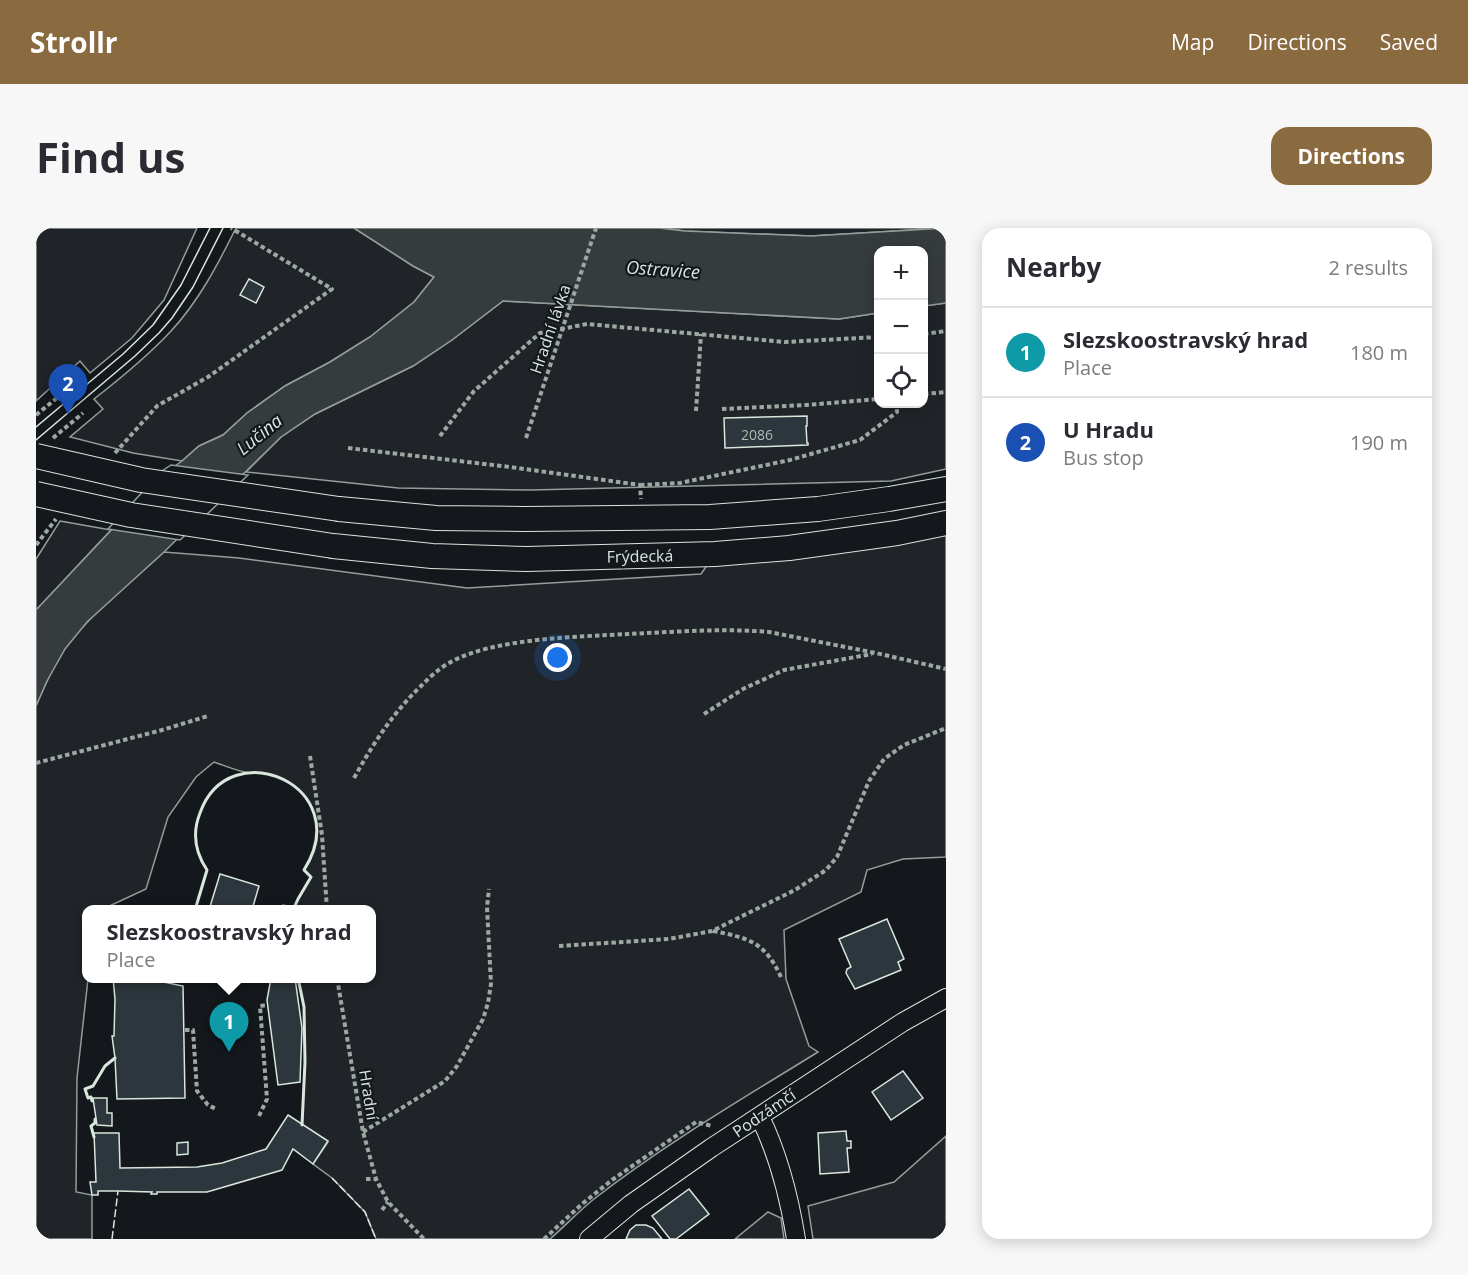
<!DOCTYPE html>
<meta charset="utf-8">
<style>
body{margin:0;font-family:"Open Sans",sans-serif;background:#f7f7f7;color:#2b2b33}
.controls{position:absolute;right:18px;top:18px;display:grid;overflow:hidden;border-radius:12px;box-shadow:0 3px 15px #0003}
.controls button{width:54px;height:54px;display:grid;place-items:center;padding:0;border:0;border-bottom:2px solid #e1e1e2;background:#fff;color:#2b2b33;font:30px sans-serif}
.you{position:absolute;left:522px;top:430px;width:21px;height:21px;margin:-15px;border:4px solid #fff;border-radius:50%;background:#1a73e8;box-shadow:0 0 0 9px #1a73e833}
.badge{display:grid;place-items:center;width:39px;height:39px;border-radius:50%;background:#8a6a3f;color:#fff;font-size:20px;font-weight:700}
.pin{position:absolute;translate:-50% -50px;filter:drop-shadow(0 2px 3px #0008)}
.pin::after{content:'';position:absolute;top:32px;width:21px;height:18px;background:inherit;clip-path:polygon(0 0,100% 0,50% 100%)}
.popup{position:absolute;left:46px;top:677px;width:294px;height:78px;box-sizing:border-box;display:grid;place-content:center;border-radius:12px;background:#fff;filter:drop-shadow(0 2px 4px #0005);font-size:20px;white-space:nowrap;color:#7c7c81}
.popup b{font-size:22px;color:#2b2b33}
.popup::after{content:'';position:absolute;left:50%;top:100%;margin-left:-12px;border:12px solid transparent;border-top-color:#fff}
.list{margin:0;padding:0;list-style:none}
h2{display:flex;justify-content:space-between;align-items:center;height:78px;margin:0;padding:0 24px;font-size:26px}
h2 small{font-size:20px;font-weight:400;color:#7c7c81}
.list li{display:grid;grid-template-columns:39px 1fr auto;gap:18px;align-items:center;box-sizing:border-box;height:90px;padding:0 24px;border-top:2px solid #e1e1e2}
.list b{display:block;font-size:22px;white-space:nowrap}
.list p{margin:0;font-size:20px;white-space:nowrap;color:#7c7c81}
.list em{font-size:20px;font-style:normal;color:#7c7c81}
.icon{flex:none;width:33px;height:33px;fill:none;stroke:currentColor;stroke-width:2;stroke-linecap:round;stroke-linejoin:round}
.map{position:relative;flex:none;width:910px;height:1011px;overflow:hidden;border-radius:18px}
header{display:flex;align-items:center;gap:36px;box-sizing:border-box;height:84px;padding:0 30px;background:#8a6a3f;color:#fff}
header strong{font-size:28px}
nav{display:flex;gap:33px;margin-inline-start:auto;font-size:21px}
.intro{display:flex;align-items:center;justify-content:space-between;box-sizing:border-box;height:144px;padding:0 36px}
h1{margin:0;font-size:42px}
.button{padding:15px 27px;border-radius:18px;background:#8a6a3f;color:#fff;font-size:21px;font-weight:700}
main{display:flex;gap:36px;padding:0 36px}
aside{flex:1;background:#fff;border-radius:18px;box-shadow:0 3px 15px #0003}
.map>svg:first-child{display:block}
.green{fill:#202428;stroke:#939e99;stroke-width:1.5}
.water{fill:#363b3e;stroke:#939e99;stroke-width:1.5}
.pier{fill:#14181c;stroke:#939e99;stroke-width:1.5}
.building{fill:#2c363c;stroke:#d8e6dc;stroke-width:1.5}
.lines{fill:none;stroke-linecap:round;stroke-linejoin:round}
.minor-casing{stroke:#d8e6dc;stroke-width:20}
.secondary-casing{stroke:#d8e6dc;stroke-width:26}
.path{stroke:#9da8a2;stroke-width:4;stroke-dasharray:4.5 3;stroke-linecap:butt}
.minor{stroke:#14181c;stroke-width:18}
.secondary{stroke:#14181c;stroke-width:24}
.tram{stroke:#d8e6dc;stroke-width:1.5}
.secondary-bridge-casing{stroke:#d8e6dc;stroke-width:26;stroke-linecap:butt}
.path-bridge{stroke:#9da8a2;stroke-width:4;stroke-dasharray:4.5 3;stroke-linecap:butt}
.secondary-bridge{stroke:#14181c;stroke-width:24}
.fence{stroke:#d8e6dc;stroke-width:1.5;stroke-dasharray:8 3;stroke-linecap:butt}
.wall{stroke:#d8e6dc;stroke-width:3}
.labels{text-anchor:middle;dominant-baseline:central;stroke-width:4.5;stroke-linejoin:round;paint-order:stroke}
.number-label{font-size:14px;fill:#adbab4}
.street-label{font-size:16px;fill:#d8e6dc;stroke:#14181c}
.water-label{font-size:18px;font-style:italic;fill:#d8e6dc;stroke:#14181c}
</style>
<header>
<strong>Strollr</strong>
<nav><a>Map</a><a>Directions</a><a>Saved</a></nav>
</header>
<div class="intro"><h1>Find us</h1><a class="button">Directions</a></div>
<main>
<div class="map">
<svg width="910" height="1011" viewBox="0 0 910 1011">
<rect width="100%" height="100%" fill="#14181c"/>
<path class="green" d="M 0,0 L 161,0 L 128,72 L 96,110 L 54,145 L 44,133 L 0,173 Z
M 200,0 L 318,0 L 377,38 L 398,49 L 378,74 L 334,109 L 294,134 L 249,158 L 211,185 L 187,207 L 163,218 L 146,233 L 97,225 L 34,209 L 67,181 L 58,171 C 85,150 112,128 135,103 C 163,73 182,36 200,0 Z
M 623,0 L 908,0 L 775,8 L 649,3 Z
M 467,73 L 803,91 L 842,85 L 842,176 L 888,176 L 888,78 L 910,75 L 910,241 L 855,253 L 495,262 L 362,260 L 210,244 L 245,209 L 279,186 L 377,138 L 416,112 Z
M 24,293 L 75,302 L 0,382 L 0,331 Z
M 910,295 L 910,629 L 867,631 L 831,642 L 825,664 L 748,702 L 750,751 L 773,818 L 782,824 C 706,871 629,916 558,971 C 543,983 529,998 514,1011 L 340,1011 L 329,984 L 296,950 L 277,936 L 292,914 L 266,897 L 269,834 L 268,779 L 262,751 L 336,750 L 336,682 L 261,682 L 258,680 L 262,671 L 275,649 L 268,642 C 273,634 278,625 280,616 C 287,587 266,555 238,547 C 230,544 222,546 214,545 C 203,544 190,538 178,534 L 160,549 L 132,589 L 110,661 L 67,681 L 50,682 L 50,750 L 52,751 L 41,850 L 40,964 L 56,967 L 56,1011 L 0,1011 L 0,478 C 9,458 17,437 30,419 C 56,384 95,354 128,324 L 203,330 L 431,360 L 665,346 L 679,326 Z
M 910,908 L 910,1011 L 777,1011 L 772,978 L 858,954 Z
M 732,984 L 745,990 L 748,1011 L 699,1011 Z"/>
<path class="water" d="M 318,0 L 623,0 L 649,3 L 775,8 L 910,0 L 910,75 L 888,78 L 888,22 L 842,22 L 842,85 L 803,91 L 467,73 L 416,112 L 377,138 L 279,186 L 245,209 L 128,324 L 51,394 L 29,421 L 11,453 L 0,478 L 0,382 L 129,245 L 146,233 L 163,218 L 187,207 L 211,185 L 249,158 L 294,134 L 334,109 L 378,74 L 398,49 L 377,38 Z"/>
<path class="pier" d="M 135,237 L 212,247 L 144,312 L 72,301 L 126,243 Z"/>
<path class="building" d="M 213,51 L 228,59 L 220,75 L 204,67 Z
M 771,188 L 771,198 L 770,198 L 771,215 L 772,215 L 772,217 L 689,220 L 688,190 Z
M 184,646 L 223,658 L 216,682 L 173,682 Z
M 851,691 L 868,731 L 862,734 L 865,742 L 819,761 L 810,745 L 811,741 L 815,739 L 803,711 Z
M 77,750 L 108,750 L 147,758 L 149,870 L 81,871 L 79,830 L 76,808 L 78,808 L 79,771 Z
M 235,750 L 259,750 L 266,800 L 264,854 L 242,857 L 231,772 Z
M 867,843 L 887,870 L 855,892 L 836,864 Z
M 57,870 L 71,870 L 71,885 L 76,885 L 76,898 L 61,897 Z
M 252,887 L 292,913 L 277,936 L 257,921 L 246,942 L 171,964 L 121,964 L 121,966 L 115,966 L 116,964 L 82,963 L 62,963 L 62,967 L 56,967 L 54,954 L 60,954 L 58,905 L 83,905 L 84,940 L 161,939 L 186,935 L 230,921 Z
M 810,903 L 811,913 L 815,913 L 815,920 L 811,920 L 813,944 L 784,946 L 782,905 Z
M 152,914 L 152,926 L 141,927 L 141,915 Z
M 653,961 L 673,986 L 640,1011 L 634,1011 L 616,988 Z
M 600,997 L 610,997 L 617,1000 L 626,1011 L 590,1011 L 594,1002 Z"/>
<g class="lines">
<g class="minor-casing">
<path id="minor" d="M 724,889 C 743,928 753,968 760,1011
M 553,1011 L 595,976 L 675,920 L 867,794 L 910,770"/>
</g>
<g class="secondary-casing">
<path id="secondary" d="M 303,281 L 400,290 L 489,291 L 674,289 L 782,281 L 853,271 L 910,261
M 297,318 L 396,328 L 490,331 L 679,326 L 753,320 L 861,305 L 910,295"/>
</g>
<path class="path" d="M 888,106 L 910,103
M 888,166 L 910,164
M 686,181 L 770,177 L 842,171
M 660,183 L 665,106
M 0,187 L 43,152
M 404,208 L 438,163 L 504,105 L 551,96 L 749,114 L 842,109
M 17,210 L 47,185
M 312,220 L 474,239 L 604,257 L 605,271
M 79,225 L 121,178 L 172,149 L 296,61 L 195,0
M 604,257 L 644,255 L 754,232 L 824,212 L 861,184 L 861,176
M 0,317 L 20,291
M 668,486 L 707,461 L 748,442 L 836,426
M 274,528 L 286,607 L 291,682
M 0,535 L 126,502 L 172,488
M 318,550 C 337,516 356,486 385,458 C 393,450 402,441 413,435 C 456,410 541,409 592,406 C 638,404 686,400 733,404 L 840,425 L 910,441
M 677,703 C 713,710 729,714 745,749
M 523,718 L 633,711 L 676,703 L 759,662 L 790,642 L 801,629 L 833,553 L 848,531 L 868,517 L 910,500
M 301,750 L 327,904 L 340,951 L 352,974 L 388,1011
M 149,802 L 157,802 L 161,863 L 172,877 L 180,881
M 223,888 L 231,871 L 224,778 L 231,777
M 327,904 L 409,853 L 421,838 L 447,791 L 452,775 L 455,756 L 451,679 L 453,661
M 330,951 L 340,951
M 346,982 L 352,974
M 508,1011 L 546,976 L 576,952 L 660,894 L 676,898"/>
<use href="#minor" class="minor"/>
<use href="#secondary" class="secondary"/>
<path class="tram" d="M 0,199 L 87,126 L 117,97 L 145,57 L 174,0
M 0,212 L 99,128 L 123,105 L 136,90 L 157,59 L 187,0"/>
<g class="secondary-bridge-casing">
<path id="secondary-bridge" d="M 0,228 L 105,252 L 303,281
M 0,266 L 95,287 L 297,318"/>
</g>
<path class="path-bridge" d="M 490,210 L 560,0"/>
<use href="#secondary-bridge" class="secondary-bridge"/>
<path class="fence" d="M 296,950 L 329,984 L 340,1011
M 76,1011 L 82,963"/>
<path class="wall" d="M 159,682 L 171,642 C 159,624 156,605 164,585 C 193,503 321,558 268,642 L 275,649 L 262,671 L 258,680 L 261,682
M 238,682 L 247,678 L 258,680
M 262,750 L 268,779 L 269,834 L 266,897
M 56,873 L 55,869 L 52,870 L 49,861 L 57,858 L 69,838 L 79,830
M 58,909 L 55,898 L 59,895 L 59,891"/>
</g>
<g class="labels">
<g class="number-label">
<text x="721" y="206">2086</text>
</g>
<g class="street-label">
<text transform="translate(514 101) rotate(-71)">Hradní lávka</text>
<text transform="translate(604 328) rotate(-1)">Frýdecká</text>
<text transform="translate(333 867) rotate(81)">Hradní</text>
<text transform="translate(728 885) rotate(-34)">Podzámčí</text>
</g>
<g class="water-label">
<text transform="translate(627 41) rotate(4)">Ostravice</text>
<text transform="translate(223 206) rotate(-39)">Lučina</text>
</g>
</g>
</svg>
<div class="controls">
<button>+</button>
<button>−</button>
<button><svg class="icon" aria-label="locate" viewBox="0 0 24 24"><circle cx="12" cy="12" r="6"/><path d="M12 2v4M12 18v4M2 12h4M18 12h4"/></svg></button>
</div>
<div class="you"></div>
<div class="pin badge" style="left:193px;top:824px;background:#0f9aa8">1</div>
<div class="popup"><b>Slezskoostravský hrad</b>Place</div>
<div class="pin badge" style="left:32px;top:186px;background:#1a4fb4">2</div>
</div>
<aside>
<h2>Nearby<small>2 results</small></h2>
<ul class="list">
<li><span class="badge" style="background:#0f9aa8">1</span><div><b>Slezskoostravský hrad</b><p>Place</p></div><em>180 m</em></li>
<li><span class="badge" style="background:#1a4fb4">2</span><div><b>U Hradu</b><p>Bus stop</p></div><em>190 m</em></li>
</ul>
</aside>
</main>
